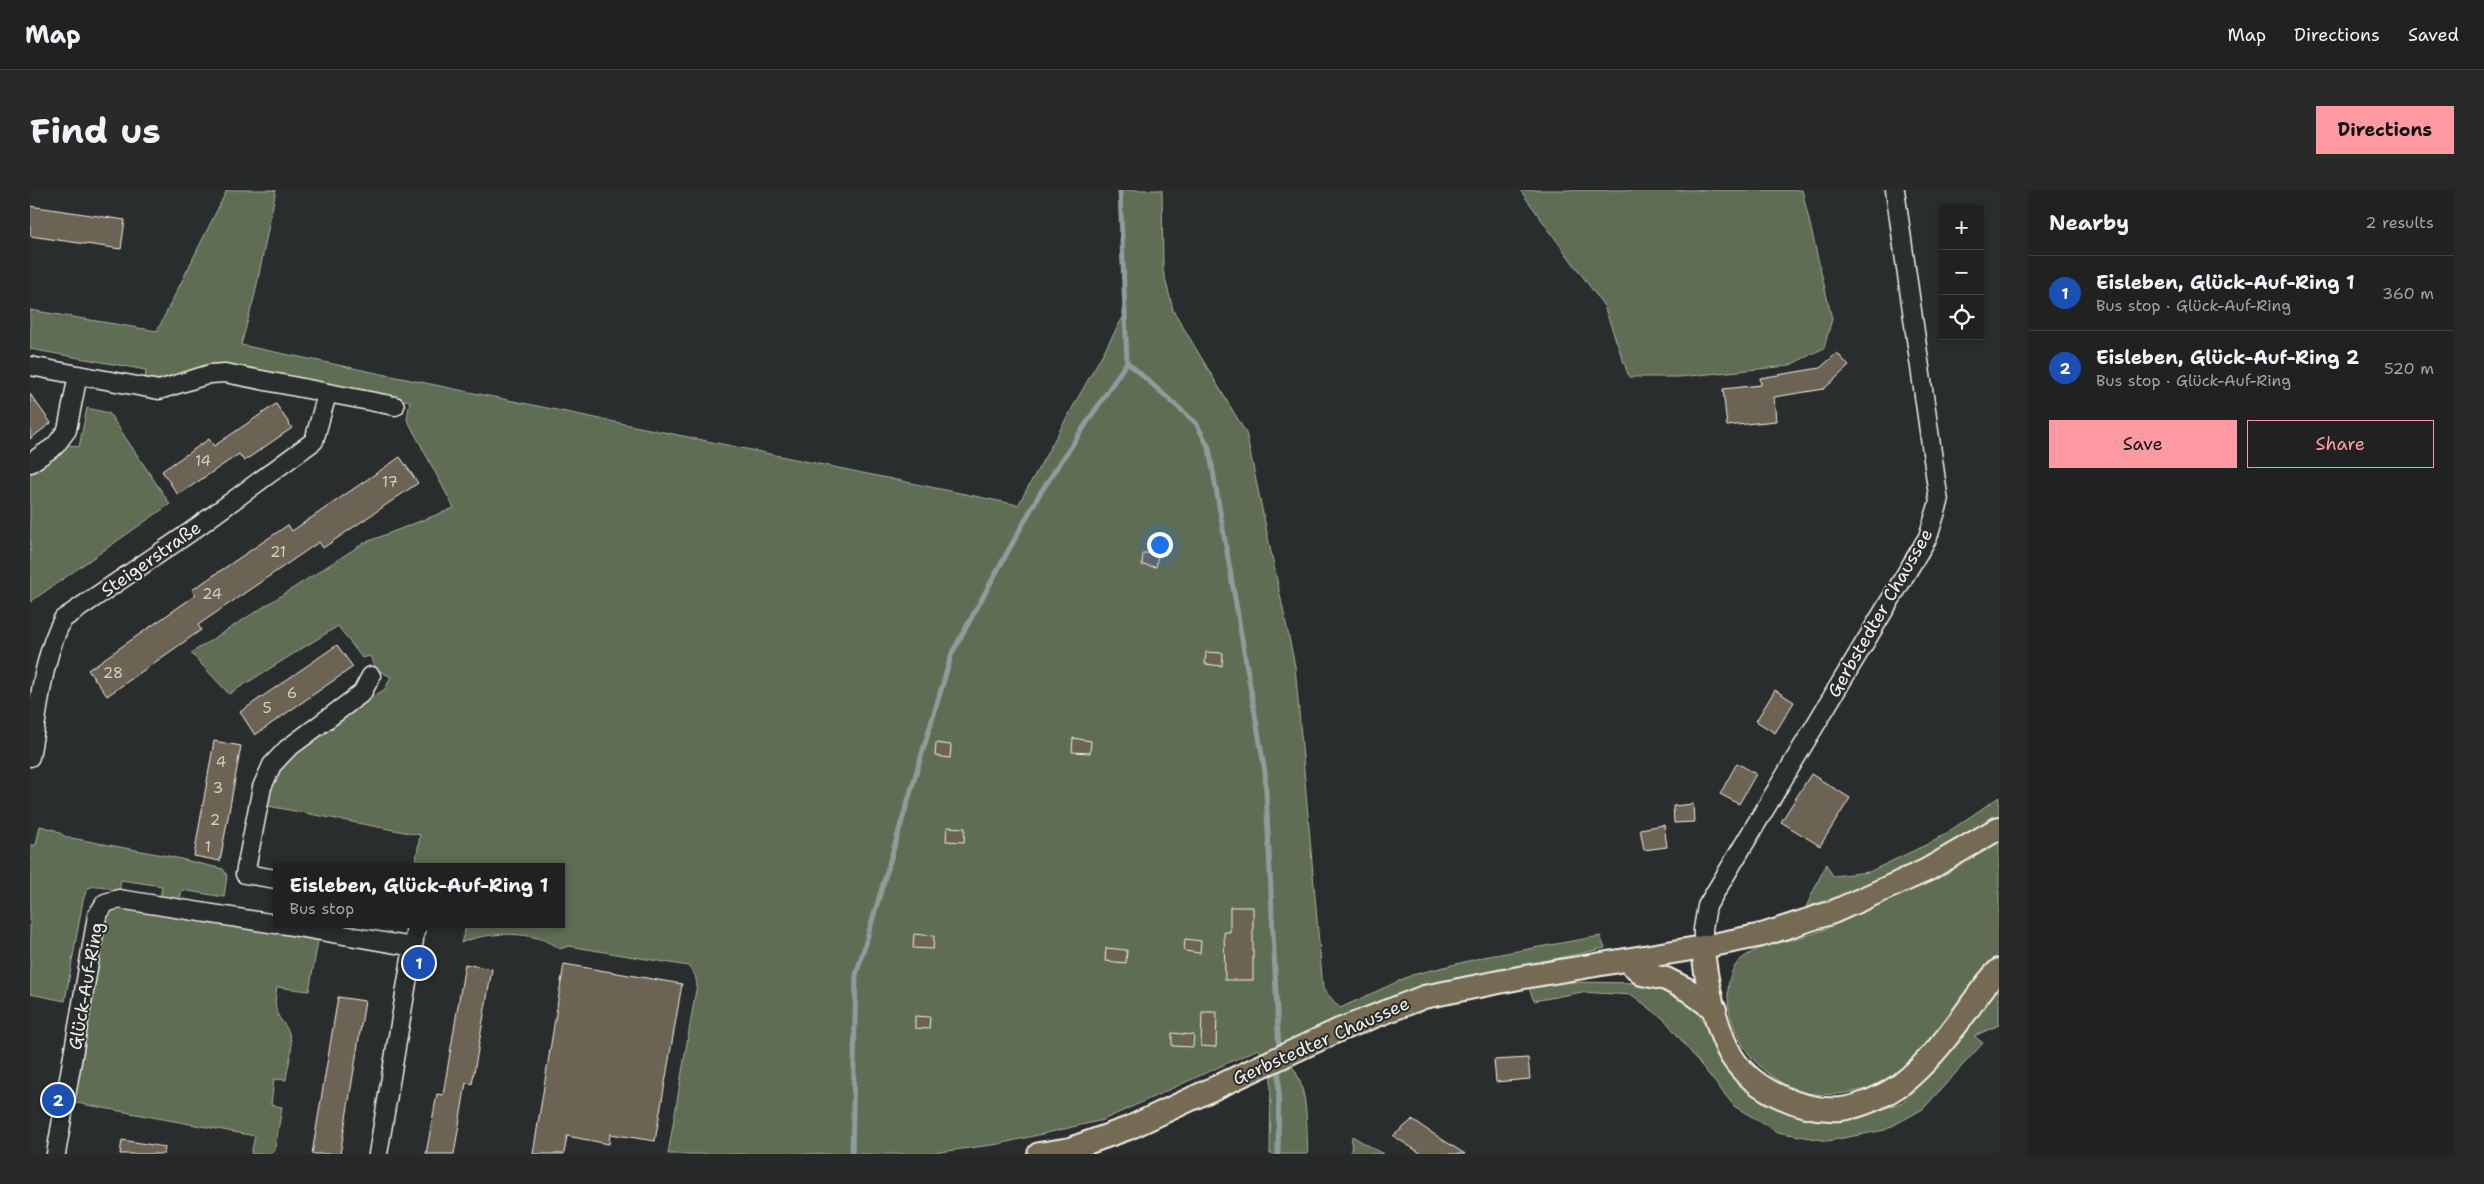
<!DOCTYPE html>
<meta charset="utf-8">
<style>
body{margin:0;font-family:"Shantell Sans",sans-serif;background:#282a2a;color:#f1f3f6}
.controls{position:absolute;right:15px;top:15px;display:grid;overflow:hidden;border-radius:0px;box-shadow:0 2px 8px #0003}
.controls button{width:45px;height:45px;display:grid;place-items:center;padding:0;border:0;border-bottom:1px solid #3d3f40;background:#202222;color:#f1f3f6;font:25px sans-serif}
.you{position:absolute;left:1129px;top:354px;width:18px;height:18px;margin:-12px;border:4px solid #fff;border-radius:50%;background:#1a73e8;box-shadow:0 0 0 8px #1a73e833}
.badge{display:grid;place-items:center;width:32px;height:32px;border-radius:50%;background:#ff9aa2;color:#fff;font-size:16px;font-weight:700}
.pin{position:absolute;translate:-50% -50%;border:2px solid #fff;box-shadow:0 1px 5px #0006}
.popup{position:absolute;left:243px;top:673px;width:292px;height:65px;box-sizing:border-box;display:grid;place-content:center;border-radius:0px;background:#202222;filter:drop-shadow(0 1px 4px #0005);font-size:16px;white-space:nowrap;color:#a2a4a5}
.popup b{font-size:19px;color:#f1f3f6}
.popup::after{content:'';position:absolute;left:50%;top:100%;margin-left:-10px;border:10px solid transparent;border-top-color:#202222}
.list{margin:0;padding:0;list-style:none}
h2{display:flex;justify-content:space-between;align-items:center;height:65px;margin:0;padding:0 20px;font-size:21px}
h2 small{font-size:16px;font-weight:400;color:#a2a4a5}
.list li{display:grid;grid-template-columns:32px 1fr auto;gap:15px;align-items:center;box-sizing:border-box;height:75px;padding:0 20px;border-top:1px solid #3d3f40}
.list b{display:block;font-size:19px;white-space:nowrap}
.list p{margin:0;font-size:16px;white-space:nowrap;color:#a2a4a5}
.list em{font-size:16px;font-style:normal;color:#a2a4a5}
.actions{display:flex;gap:10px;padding:15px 20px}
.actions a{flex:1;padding:11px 0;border:1px solid #ff9aa2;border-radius:0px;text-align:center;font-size:18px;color:#ff9aa2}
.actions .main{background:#ff9aa2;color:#111}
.icon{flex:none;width:28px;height:28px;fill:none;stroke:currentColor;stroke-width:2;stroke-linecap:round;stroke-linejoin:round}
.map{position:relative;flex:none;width:1969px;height:964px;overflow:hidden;border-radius:0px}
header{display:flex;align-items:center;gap:30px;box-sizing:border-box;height:70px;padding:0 25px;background:#202222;border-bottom:1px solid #3d3f40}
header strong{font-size:24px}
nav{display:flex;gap:28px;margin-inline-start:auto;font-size:18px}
.intro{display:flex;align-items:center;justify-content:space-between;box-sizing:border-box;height:120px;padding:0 30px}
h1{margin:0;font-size:35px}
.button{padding:12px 22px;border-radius:0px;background:#ff9aa2;color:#111;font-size:18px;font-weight:700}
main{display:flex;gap:30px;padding:0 30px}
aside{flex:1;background:#202222;border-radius:0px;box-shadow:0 2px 8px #0003}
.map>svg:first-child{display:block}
.green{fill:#5f6d55;stroke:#aaaf9e}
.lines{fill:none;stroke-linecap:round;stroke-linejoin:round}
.stream{stroke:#8c9d9b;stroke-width:5}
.building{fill:#6c6454;stroke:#f4f1e8}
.minor-casing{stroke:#f4f1e8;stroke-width:21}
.major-casing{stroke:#f4f1e8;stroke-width:26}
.minor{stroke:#2a2d2e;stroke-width:18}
.major{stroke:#746b52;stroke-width:22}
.labels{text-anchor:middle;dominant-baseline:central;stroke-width:4;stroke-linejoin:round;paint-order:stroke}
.number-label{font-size:15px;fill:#d2cec3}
.street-label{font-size:18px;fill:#f4f1e8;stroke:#2a2d2e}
</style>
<header>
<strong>Map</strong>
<nav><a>Map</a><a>Directions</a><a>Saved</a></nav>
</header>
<div class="intro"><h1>Find us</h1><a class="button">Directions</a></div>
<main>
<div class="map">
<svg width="1969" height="964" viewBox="0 0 1969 964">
<rect width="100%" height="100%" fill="#2a2d2e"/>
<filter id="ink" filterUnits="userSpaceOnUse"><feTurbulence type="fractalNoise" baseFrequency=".02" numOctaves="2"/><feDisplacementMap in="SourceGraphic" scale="10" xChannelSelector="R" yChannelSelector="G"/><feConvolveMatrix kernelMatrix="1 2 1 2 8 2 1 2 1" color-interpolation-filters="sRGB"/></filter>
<g filter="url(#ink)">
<path class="green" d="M 197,0 L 246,0 L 225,104 L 211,155 L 988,315 L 1096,122 L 1090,0 L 1132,0 L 1133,80 L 1143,120 L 1216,243 L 1265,476 L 1293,799 L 1310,818 L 1382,785 L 1454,767 L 1570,746 L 1575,758 L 1382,800 L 1337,816 L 1233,866 L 1228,859 L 1073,930 L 969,954 L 895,964 L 638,964 L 667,794 L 665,785 L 658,776 L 539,756 L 530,759 C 507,740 457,741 431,753 L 437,734 L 532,734 L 532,677 L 385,677 L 390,645 L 233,615 L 242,588 L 273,552 L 355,499 L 361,487 L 346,479 L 340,466 L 332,468 L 308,436 L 199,504 L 161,463 L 334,353 L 424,318 L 377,229 L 380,211 L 187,175 L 170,177 L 132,194 L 115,191 L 116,180 L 0,159 L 0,120 L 127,141 Z
M 1490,0 L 1772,0 L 1802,129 L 1794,158 L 1758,176 L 1649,187 L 1599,187 L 1574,116 Z
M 57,218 L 79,223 L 140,314 L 0,412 L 0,278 L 34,254 L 49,257 Z
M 1969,607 L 1969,627 L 1847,695 L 1776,717 L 1796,674 L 1803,686 L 1839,682 L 1906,650 Z
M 10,636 L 25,640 L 36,647 L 138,666 L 193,679 L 197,686 L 194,707 L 152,700 L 149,713 L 130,710 L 132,696 L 91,690 L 89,703 C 79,697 67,693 57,699 L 53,710 L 35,811 L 0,804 L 0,655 L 6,655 Z
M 1969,653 L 1969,763 C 1928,802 1904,863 1853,892 C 1831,904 1785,910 1761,898 C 1725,881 1697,844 1698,803 C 1698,790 1702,775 1714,767 C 1736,751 1768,751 1793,740 C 1853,714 1912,685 1969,653 Z
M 83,717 L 289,746 L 279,801 L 247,797 C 240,834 257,826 261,851 C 263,862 257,879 256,890 L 244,889 L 241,915 L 252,917 L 245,959 L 238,964 L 221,964 L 225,946 L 41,912 L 74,725 Z
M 1535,792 L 1612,793 L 1637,796 L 1662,812 L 1703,884 L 1733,913 L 1777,929 L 1828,929 L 1872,912 L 1912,873 L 1958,809 L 1969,798 L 1969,835 L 1944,846 L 1953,853 L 1893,919 L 1855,940 L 1798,951 L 1747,942 L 1704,916 L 1635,830 L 1602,805 L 1552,802 L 1504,811 L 1498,796 Z
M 1262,876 C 1279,900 1276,935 1278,964 L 1240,964 L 1241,886 Z
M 1322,946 L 1353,964 L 1321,964 Z"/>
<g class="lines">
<path class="stream" d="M 1090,0 L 1097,172 L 1166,233 L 1179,258 L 1235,582 L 1249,862
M 822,964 L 826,785 L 922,463 L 1009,305 L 1097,172
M 1248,964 L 1249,873"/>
</g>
<path class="building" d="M 0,16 L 95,30 L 91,59 L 0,46 Z
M 1807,163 L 1819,176 L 1794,199 L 1744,207 L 1746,231 L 1697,236 L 1693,199 L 1731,195 L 1730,188 L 1790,178 Z
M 0,204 L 21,233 L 0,249 Z
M 246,214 L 262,238 L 214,271 L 209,264 L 148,305 L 132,281 L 179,249 L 184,256 Z
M 370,267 L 388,293 L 293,358 L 289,352 L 168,435 L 171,440 L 77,506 L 58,480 L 166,405 L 162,400 L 258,335 L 262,341 Z
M 1113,363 L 1128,364 L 1126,377 L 1112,375 Z
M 307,455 L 323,477 L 225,545 L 210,522 Z
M 1176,462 L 1193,463 L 1192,476 L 1175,474 Z
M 1745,500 L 1764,512 L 1745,543 L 1726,531 Z
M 1043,548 L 1061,551 L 1060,563 L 1042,562 Z
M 184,551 L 211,556 L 190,671 L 164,666 Z
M 906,553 L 921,555 L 920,568 L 905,566 Z
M 1707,573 L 1726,584 L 1709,614 L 1690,604 Z
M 1781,584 L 1820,608 L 1790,656 L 1751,632 Z
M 1663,614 L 1664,632 L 1644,633 L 1643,616 Z
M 1634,635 L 1637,657 L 1614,660 L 1610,639 Z
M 917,637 L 935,638 L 934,652 L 916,651 Z
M 1200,717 L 1223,717 L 1223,790 L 1195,790 L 1194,742 L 1200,742 Z
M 884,744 L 904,746 L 903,759 L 883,758 Z
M 1155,749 L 1171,751 L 1170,763 L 1154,761 Z
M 1076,758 L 1097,760 L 1096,773 L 1075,771 Z
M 435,774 L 462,779 L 442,894 L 436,893 L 424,964 L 396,964 L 407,904 L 413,905 Z
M 534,774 L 652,794 L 625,951 L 580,944 L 579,954 L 537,946 L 534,964 L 503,964 Z
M 308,807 L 335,811 L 321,898 L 310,964 L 282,964 Z
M 1172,822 L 1187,822 L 1186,857 L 1171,856 Z
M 885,826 L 900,827 L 899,839 L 885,838 Z
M 1142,843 L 1164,845 L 1163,857 L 1142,856 Z
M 1498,868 L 1500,889 L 1466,892 L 1464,870 Z
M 1382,930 L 1435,964 L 1392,964 L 1363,946 Z
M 92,950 L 135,957 L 134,964 L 90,964 Z"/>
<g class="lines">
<g class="minor-casing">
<path id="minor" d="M 0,176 L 129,200 L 180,184 L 195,183 L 365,216
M 0,273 L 25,256 L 37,240 L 48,185
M 0,567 C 9,522 11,470 33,429 L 159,343 L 284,251 L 297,204
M 246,689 L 215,684 L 232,597 L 242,575 L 257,559 L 332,503 L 341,486
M 250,734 L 383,757 L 348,964
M 383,757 L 386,734
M 1673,757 L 1673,739 L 1677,716 L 1898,347 L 1909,312 L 1865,0
M 26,964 L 67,726 L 75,713 L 89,709 L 246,734"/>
</g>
<g class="major-casing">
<path id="major" d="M 1673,757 C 1675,787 1686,841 1702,867 C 1723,900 1772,922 1811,919 C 1830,917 1854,906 1870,895 C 1896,875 1917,848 1936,822 C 1946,808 1956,792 1969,780
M 1597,770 L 1612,784 L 1636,789 L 1658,800 L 1685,820
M 1009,964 L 1040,959 L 1099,938 L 1309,840 L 1394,807 L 1494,787 L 1673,757 L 1732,745 L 1803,722 L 1897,680 L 1969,638"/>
</g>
<use href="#minor" class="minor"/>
<use href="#major" class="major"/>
</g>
</g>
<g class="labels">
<g class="number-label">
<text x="173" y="271">14</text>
<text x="360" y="292">17</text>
<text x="248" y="362">21</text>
<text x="182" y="404">24</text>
<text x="83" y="483">28</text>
<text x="262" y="503">6</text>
<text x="237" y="518">5</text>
<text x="191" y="572">4</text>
<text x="188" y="598">3</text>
<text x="185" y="630">2</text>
<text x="178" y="657">1</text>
</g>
<g class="street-label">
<text transform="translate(121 369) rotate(-35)">Steigerstraße</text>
<text transform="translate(1850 423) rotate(-60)">Gerbstedter Chaussee</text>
<text transform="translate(56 796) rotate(-80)">Glück-Auf-Ring</text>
<text transform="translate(1291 851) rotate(-24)">Gerbstedter Chaussee</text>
</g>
</g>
</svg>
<div class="controls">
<button>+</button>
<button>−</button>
<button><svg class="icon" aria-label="locate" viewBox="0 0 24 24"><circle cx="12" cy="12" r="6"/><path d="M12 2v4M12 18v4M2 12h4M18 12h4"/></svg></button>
</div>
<div class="you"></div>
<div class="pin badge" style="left:389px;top:773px;background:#1a4fb4">1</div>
<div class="popup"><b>Eisleben, Glück-Auf-Ring 1</b>Bus stop</div>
<div class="pin badge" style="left:28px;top:910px;background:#1a4fb4">2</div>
</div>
<aside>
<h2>Nearby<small>2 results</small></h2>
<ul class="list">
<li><span class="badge" style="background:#1a4fb4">1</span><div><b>Eisleben, Glück-Auf-Ring 1</b><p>Bus stop · Glück-Auf-Ring</p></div><em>360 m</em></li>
<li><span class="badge" style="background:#1a4fb4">2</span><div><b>Eisleben, Glück-Auf-Ring 2</b><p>Bus stop · Glück-Auf-Ring</p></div><em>520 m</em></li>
</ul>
<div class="actions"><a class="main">Save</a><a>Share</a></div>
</aside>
</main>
